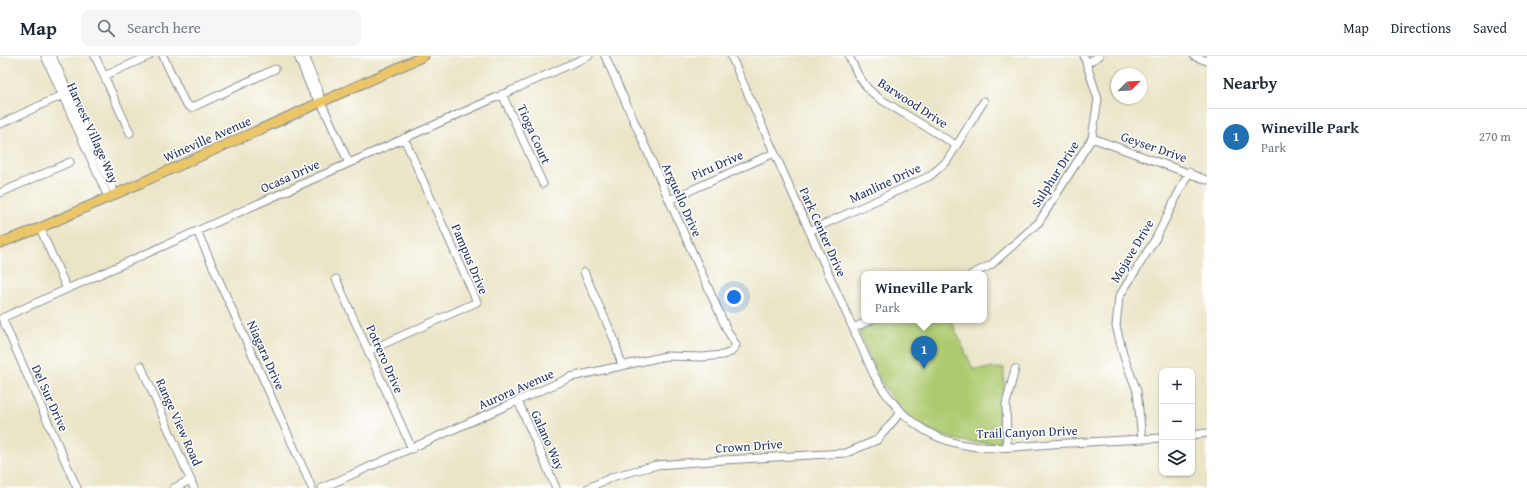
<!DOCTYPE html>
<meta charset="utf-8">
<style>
body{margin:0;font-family:"Gentium Book Plus",serif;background:#f6f6f7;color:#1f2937}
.controls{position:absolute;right:12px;bottom:12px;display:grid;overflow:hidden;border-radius:8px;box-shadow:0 1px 3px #0004}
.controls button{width:36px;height:36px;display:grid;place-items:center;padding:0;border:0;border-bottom:1px solid #e0e1e3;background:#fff;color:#1f2937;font:20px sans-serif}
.compass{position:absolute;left:1111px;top:12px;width:36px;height:36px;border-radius:50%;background:#fff;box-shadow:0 1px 3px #0004;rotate:66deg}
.you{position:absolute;left:734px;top:241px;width:14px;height:14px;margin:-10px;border:3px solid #fff;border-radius:50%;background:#1a73e8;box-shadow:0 0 0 6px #1a73e833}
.badge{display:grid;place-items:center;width:26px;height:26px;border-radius:50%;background:#1f6fb2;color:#fff;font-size:13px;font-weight:700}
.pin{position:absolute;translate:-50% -33px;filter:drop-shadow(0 1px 2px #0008)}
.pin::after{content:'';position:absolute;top:21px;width:14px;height:12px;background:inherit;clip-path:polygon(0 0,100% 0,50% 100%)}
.popup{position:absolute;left:861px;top:215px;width:126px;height:52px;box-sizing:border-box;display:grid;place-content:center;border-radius:8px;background:#fff;filter:drop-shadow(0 1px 3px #0005);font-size:13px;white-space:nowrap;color:#747a83}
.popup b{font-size:15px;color:#1f2937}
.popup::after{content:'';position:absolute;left:50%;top:100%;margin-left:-8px;border:8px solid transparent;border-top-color:#fff}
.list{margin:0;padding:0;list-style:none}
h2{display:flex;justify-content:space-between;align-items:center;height:52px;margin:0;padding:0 16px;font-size:17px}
h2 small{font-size:13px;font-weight:400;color:#747a83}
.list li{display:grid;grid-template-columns:26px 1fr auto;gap:12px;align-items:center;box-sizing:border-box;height:56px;padding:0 16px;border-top:1px solid #e0e1e3}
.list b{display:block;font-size:15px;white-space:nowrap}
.list p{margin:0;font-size:13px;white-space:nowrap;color:#747a83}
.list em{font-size:13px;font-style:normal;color:#747a83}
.icon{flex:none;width:22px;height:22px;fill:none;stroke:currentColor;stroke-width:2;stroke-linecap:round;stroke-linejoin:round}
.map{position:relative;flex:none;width:1207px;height:432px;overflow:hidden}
header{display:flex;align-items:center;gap:24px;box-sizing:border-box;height:56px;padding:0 20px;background:#fff;border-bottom:1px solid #e0e1e3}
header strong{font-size:19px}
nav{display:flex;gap:22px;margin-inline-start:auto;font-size:14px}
.search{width:280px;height:36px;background:#f6f6f7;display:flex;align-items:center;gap:10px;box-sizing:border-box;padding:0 14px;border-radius:8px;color:#747a83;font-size:15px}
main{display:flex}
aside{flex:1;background:#fff}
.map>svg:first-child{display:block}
.green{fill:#aeca70;stroke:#647c67}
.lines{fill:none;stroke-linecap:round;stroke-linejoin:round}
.minor-casing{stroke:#838a92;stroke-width:9}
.major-casing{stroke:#838a92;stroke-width:11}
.minor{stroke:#fff;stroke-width:7}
.major{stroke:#eac669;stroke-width:9}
.labels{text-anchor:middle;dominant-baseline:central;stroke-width:3;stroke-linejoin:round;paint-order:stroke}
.street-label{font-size:13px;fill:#1b2f5e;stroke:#fff}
</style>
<header>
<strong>Map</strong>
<div class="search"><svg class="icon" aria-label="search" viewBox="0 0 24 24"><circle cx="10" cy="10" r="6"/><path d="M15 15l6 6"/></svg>Search here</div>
<nav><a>Map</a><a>Directions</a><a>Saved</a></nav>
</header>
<main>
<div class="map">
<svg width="1207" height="432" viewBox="0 0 1207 432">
<rect width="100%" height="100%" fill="#fff"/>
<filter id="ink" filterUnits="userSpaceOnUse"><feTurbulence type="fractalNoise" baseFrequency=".025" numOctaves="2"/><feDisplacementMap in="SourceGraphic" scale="8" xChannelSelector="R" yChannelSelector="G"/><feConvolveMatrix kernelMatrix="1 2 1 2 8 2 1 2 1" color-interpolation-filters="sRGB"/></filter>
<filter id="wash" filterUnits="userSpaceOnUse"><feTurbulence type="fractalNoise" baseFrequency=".012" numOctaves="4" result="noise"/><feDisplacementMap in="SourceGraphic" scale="16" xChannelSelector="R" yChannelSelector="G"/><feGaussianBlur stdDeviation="0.9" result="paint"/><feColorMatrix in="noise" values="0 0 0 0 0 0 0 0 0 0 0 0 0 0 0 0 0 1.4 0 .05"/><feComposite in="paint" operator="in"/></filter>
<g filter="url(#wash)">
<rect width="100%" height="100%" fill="#ebe5c7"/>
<path class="green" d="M 883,264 L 951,264 L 973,313 L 1004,312 L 1004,337 L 1000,352 L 1000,386 C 962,391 923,377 897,349 C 880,330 869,298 859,275 Z"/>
</g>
<g filter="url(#ink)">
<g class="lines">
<g class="minor-casing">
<path id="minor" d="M 45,0 L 108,141
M 52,0 L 115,138
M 95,0 L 130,77
M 163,0 L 185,47 L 191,52 L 275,13
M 298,0 L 312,35 L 320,45
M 306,0 L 308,10 L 318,32 L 321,46 L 349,107
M 731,0 L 874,319 C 896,357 925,384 971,390 C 994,394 1026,390 1050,388 C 1087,386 1125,384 1162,382
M 849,0 L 858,19 L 868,33 L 880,43 L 956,89
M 1194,0 L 1207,5
M 1087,7 L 1099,0
M 104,20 L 149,0
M 502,38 L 543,128
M 0,68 L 67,37
M 1092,82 L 1207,124
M 0,137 L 70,106
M 669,144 L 774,97
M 40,172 L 67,233
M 197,175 L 312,432
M 809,175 L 930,120 L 947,105 L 984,45
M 584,216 L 614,283 L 622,310
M 972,218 L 991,209 L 1039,166 L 1092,82 L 1098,43 L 1084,0
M 336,223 L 412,393
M 853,272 L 871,264
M 368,295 L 477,246 L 404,82
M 141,310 L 194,432
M 518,345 L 556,432
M 1192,379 L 1207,377
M 1142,383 L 1137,335 L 1124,301 L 1116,270 L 1119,241 L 1156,182 L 1189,116
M 1007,391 L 1006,348 L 1015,313
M 77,432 L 2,262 L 589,0
M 174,432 L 191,424
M 322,432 L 571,321 L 666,300 L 702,301 L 723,299 L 731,296 L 736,289 L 727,274 L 605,0
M 588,432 L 615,420 L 657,409 L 723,404 L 846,397 L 877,384 L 901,356"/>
</g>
<g class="major-casing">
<path id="major" d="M 0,187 L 40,172 L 424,0"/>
</g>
<use href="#minor" class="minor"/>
<use href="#major" class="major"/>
</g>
</g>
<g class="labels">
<g class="street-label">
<text transform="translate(913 47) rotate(33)">Barwood Drive</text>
<text transform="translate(93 77) rotate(66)">Harvest Village Way</text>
<text transform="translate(534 78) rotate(66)">Tioga Court</text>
<text transform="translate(207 83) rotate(-24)">Wineville Avenue</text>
<text transform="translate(1154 91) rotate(19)">Geyser Drive</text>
<text transform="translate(717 109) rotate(-24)">Piru Drive</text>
<text transform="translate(1055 118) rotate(-57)">Sulphur Drive</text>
<text transform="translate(290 120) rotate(-24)">Ocasa Drive</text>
<text transform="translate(885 127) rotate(-25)">Manline Drive</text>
<text transform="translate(682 144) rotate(66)">Arguello Drive</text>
<text transform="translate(823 176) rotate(66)">Park Center Drive</text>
<text transform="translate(1132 195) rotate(-59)">Mojave Drive</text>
<text transform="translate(470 203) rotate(67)">Pampus Drive</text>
<text transform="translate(266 299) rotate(66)">Niagara Drive</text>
<text transform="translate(385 303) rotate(66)">Potrero Drive</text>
<text transform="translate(516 333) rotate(-24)">Aurora Avenue</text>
<text transform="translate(50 342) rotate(66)">Del Sur Drive</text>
<text transform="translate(179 366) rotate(66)">Range View Road</text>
<text transform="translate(1027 376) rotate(-2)">Trail Canyon Drive</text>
<text transform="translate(548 384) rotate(66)">Galano Way</text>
<text transform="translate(749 390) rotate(-4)">Crown Drive</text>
</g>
</g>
</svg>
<div class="controls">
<button>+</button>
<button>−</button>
<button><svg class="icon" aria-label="layers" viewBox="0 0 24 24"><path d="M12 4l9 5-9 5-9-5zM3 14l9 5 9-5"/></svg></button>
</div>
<svg class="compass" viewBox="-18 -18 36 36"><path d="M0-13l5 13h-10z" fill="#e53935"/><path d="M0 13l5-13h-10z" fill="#747a83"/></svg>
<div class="you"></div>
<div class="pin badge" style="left:924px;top:313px">1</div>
<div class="popup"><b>Wineville Park</b>Park</div>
</div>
<aside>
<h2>Nearby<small></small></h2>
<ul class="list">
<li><span class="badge">1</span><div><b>Wineville Park</b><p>Park</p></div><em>270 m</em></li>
</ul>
</aside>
</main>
